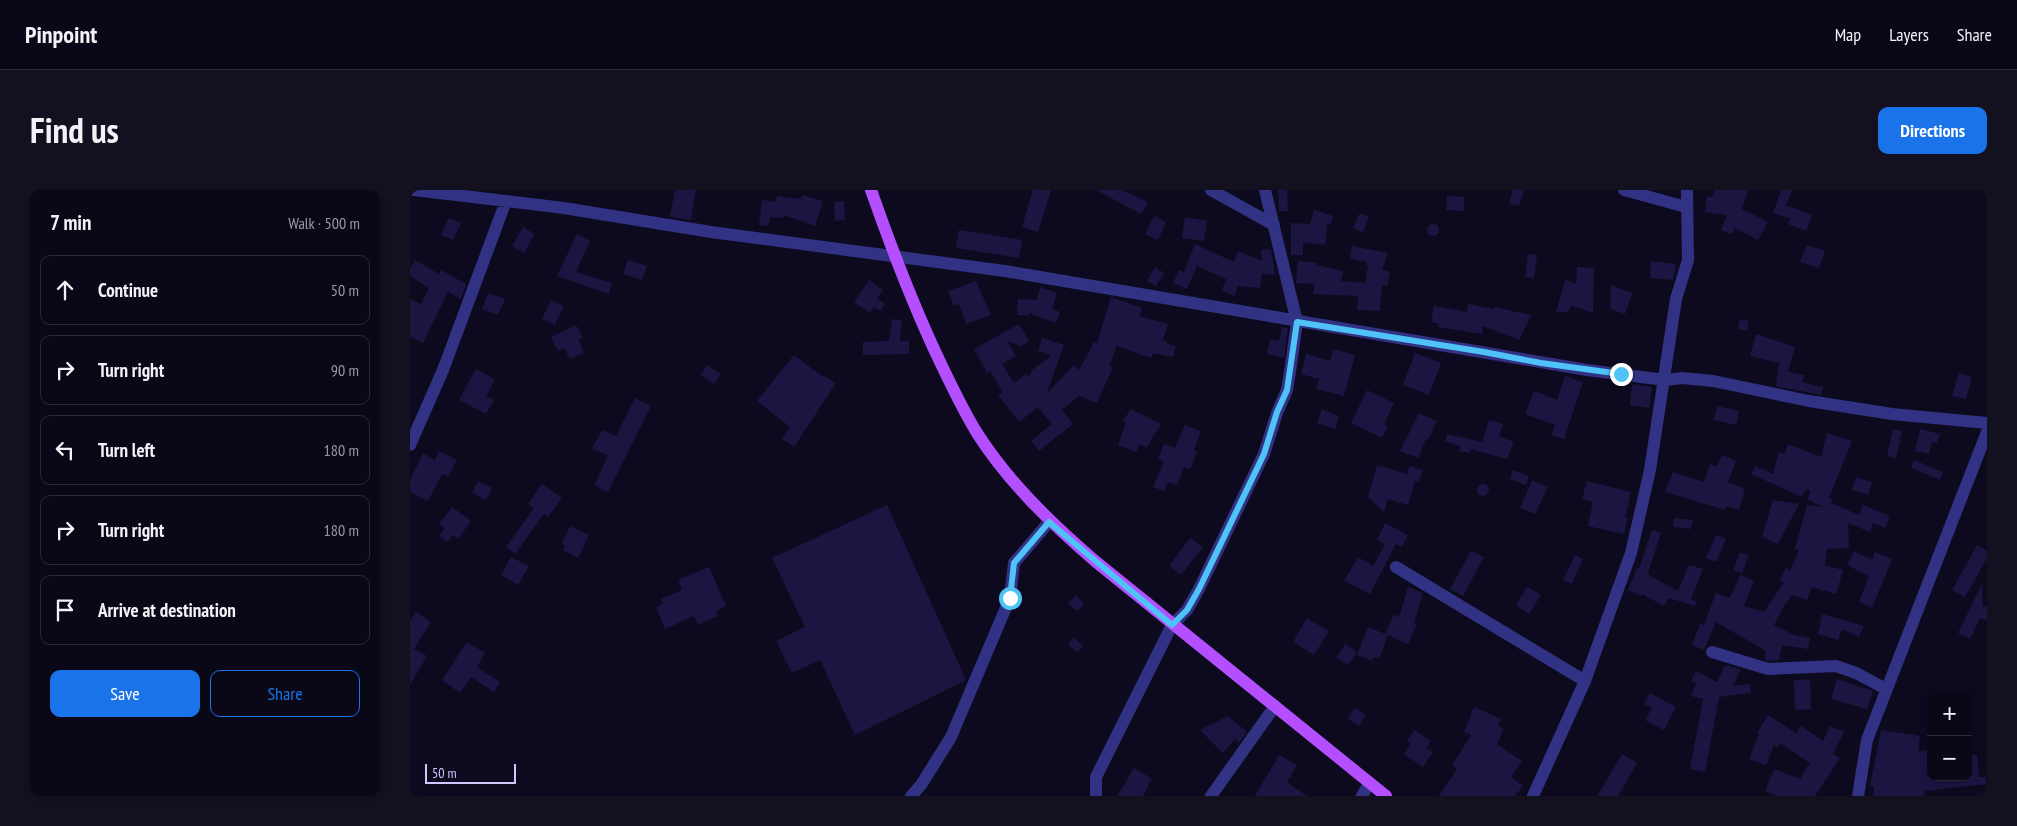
<!DOCTYPE html>
<meta charset="utf-8">
<style>
body{margin:0;font-family:"PT Sans Narrow",sans-serif;background:#131120;color:#f1f3f6}
.controls{position:absolute;right:15px;bottom:15px;display:grid;overflow:hidden;border-radius:10px;box-shadow:0 2px 8px #0003}
.controls button{width:45px;height:45px;display:grid;place-items:center;padding:0;border:0;border-bottom:1px solid #2a2936;background:#0a0817;color:#f1f3f6;font:25px sans-serif}
.scale{position:absolute;left:15px;bottom:12px;width:91px;box-sizing:border-box;padding-left:5px;border:2px solid #ccc8ff;border-top:0;font-size:14px;line-height:18px;white-space:nowrap;color:#ccc8ff;-webkit-text-stroke:4px #0d0a1f;paint-order:stroke}
.stop{position:absolute;width:15px;height:15px;margin:-11px;border:4px solid #4fc3f7;border-radius:50%;background:#fff}
.stop.end{background:#4fc3f7;border-color:#fff;box-shadow:0 1px 5px #0008}
.list{margin:0;padding:0;list-style:none}
h2{display:flex;justify-content:space-between;align-items:center;height:65px;margin:0;padding:0 20px;font-size:21px}
h2 small{font-size:16px;font-weight:400;color:#999aa1}
.list li{display:grid;grid-template-columns:32px 1fr auto;gap:15px;align-items:center;box-sizing:border-box;height:70px;margin:0 10px 10px;padding:0 10px;border:1px solid #2a2936;border-radius:10px}
.list b{display:block;font-size:19px;white-space:nowrap}
.list em{font-size:16px;font-style:normal;color:#999aa1}
.actions{display:flex;gap:10px;padding:15px 20px}
.actions a{flex:1;padding:11px 0;border:1px solid #1a73e8;border-radius:10px;text-align:center;font-size:18px;color:#1a73e8}
.actions .main{background:#1a73e8;color:#fff}
.icon{flex:none;width:28px;height:28px;fill:none;stroke:currentColor;stroke-width:2;stroke-linecap:round;stroke-linejoin:round}
.map{position:relative;flex:none;width:1577px;height:606px;overflow:hidden;border-radius:10px}
header{display:flex;align-items:center;gap:30px;box-sizing:border-box;height:70px;padding:0 25px;background:#0a0817;border-bottom:1px solid #2a2936}
header strong{font-size:24px}
nav{display:flex;gap:28px;margin-inline-start:auto;font-size:18px}
.intro{display:flex;align-items:center;justify-content:space-between;box-sizing:border-box;height:120px;padding:0 30px}
h1{margin:0;font-size:35px}
.button{padding:12px 22px;border-radius:10px;background:#1a73e8;color:#fff;font-size:18px;font-weight:700}
main{display:flex;gap:30px;padding:0 30px}
aside{flex:1;background:#0a0817;border-radius:10px;box-shadow:0 2px 8px #0003}
.map>svg:first-child{display:block}
.building{fill:#1b1542}
.lines{fill:none;stroke-linecap:round;stroke-linejoin:round}
.minor{stroke:#313283;stroke-width:12}
.major{stroke:#b44fff;stroke-width:12}
.route{stroke:#4fc3f7;stroke-width:6}
</style>
<header>
<strong>Pinpoint</strong>
<nav><a>Map</a><a>Layers</a><a>Share</a></nav>
</header>
<div class="intro"><h1>Find us</h1><a class="button">Directions</a></div>
<main>
<aside>
<h2>7 min<small>Walk · 500 m</small></h2>
<ul class="list">
<li><svg class="icon" aria-label="ahead" viewBox="0 0 24 24"><path d="M12 20V5M6 11l6-6 6 6"/></svg><div><b>Continue</b></div><em>50 m</em></li>
<li><svg class="icon" aria-label="right" viewBox="0 0 24 24"><path d="M7 20v-9h11M14 6l5 5-5 5"/></svg><div><b>Turn right</b></div><em>90 m</em></li>
<li><svg class="icon" aria-label="left" viewBox="0 0 24 24"><path d="M17 20v-9H6M10 6l-5 5 5 5"/></svg><div><b>Turn left</b></div><em>180 m</em></li>
<li><svg class="icon" aria-label="right" viewBox="0 0 24 24"><path d="M7 20v-9h11M14 6l5 5-5 5"/></svg><div><b>Turn right</b></div><em>180 m</em></li>
<li><svg class="icon" aria-label="arrive" viewBox="0 0 24 24"><path d="M6 21V4h12l-3 4 3 4H6"/></svg><div><b>Arrive at destination</b></div></li>
</ul>
<div class="actions"><a class="main">Save</a><a>Share</a></div>
</aside>
<div class="map">
<svg width="1577" height="606" viewBox="0 0 1577 606">
<rect width="100%" height="100%" fill="#0d0a1f"/>
<path class="building" d="M 265,0 L 286,0 L 281,30 L 260,27 Z
M 623,0 L 641,0 L 628,42 L 612,37 Z
M 686,0 L 712,0 L 738,12 L 731,24 Z
M 868,0 L 877,0 L 878,21 L 869,21 Z
M 1103,0 L 1114,0 L 1109,16 L 1099,13 Z
M 1305,0 L 1338,0 L 1332,19 L 1358,32 L 1348,50 L 1325,38 L 1322,44 L 1311,40 L 1317,25 L 1295,22 L 1297,7 L 1302,7 Z
M 1371,0 L 1382,0 L 1376,15 L 1402,25 L 1396,41 L 1378,34 L 1380,29 L 1363,23 Z
M 392,5 L 413,11 L 405,36 L 374,25 L 374,28 L 360,27 L 358,36 L 349,35 L 352,10 L 366,12 L 367,6 L 391,9 Z
M 1037,6 L 1054,7 L 1054,21 L 1036,20 Z
M 434,11 L 435,30 L 425,31 L 424,12 Z
M 904,20 L 923,26 L 921,35 L 917,34 L 915,55 L 893,52 L 893,65 L 881,65 L 881,33 L 900,34 Z
M 950,23 L 959,27 L 953,42 L 943,38 Z
M 744,26 L 756,32 L 748,50 L 735,44 Z
M 775,27 L 797,31 L 794,51 L 772,48 Z
M 39,28 L 51,33 L 43,50 L 31,45 Z
M1017 40a6 6 0 1 1 12 0a6 6 0 1 1-12 0Z
M 113,37 L 125,44 L 114,63 L 102,56 Z
M 549,40 L 612,50 L 609,68 L 546,58 Z
M 167,44 L 180,51 L 166,82 L 202,93 L 199,104 L 147,86 Z
M 785,54 L 824,72 L 828,61 L 852,71 L 851,60 L 861,59 L 865,85 L 852,84 L 850,98 L 828,96 L 824,106 L 812,100 L 816,89 L 787,76 L 777,99 L 763,93 L 769,80 L 774,82 Z
M 1397,55 L 1415,61 L 1409,78 L 1390,72 Z
M 942,56 L 978,63 L 972,80 L 980,82 L 977,96 L 972,95 L 970,121 L 947,120 L 948,106 L 903,104 L 904,94 L 886,93 L 888,71 L 907,73 L 907,75 L 933,81 L 931,91 L 955,93 L 958,75 L 955,75 L 956,72 L 940,69 Z
M 1118,64 L 1127,65 L 1124,88 L 1115,87 Z
M 5,70 L 29,84 L 31,80 L 56,94 L 51,109 L 38,102 L 13,153 L 0,147 L 0,109 L 11,114 L 19,98 L 0,86 L 0,78 Z
M 218,70 L 237,76 L 232,90 L 213,84 Z
M 1241,71 L 1266,74 L 1263,90 L 1240,88 Z
M 745,77 L 754,83 L 746,96 L 737,91 Z
M 1167,77 L 1184,78 L 1183,123 L 1163,116 L 1161,116 L 1158,122 L 1146,122 L 1155,90 L 1166,94 Z
M 459,90 L 473,100 L 467,108 L 475,114 L 470,121 L 464,117 L 460,123 L 444,112 Z
M 566,91 L 581,125 L 556,134 L 549,114 L 544,116 L 538,101 Z
M 1201,95 L 1222,103 L 1215,124 L 1200,119 Z
M 631,97 L 647,103 L 642,119 L 650,122 L 646,133 L 619,123 L 619,126 L 607,125 L 608,109 L 626,110 Z
M 78,103 L 95,109 L 88,125 L 72,119 Z
M 701,107 L 732,118 L 729,126 L 758,134 L 753,150 L 757,151 L 757,154 L 766,156 L 763,167 L 743,163 L 741,168 L 707,156 L 699,176 L 703,177 L 687,213 L 669,206 L 652,220 L 663,234 L 629,261 L 621,251 L 642,234 L 628,217 L 609,232 L 588,205 L 593,202 L 580,181 L 577,183 L 564,159 L 609,134 L 619,151 L 611,156 L 597,151 L 606,166 L 592,174 L 604,193 L 616,184 L 619,188 L 622,180 L 641,166 L 628,161 L 632,148 L 654,155 L 637,203 L 664,175 L 669,180 L 684,152 L 687,153 Z
M 141,110 L 154,116 L 145,135 L 132,129 Z
M 1058,114 L 1084,119 L 1084,117 L 1121,125 L 1109,150 L 1073,136 L 1072,144 L 1028,137 L 1029,134 L 1021,132 L 1024,116 L 1057,122 Z
M 482,129 L 492,130 L 490,151 L 499,151 L 499,164 L 453,165 L 453,152 L 479,151 Z
M 1330,129 L 1339,131 L 1337,141 L 1328,139 Z
M 166,135 L 173,148 L 168,150 L 174,162 L 160,169 L 154,158 L 148,161 L 141,147 Z
M 872,137 L 878,138 L 874,168 L 857,164 L 860,149 L 869,151 Z
M 1346,144 L 1385,157 L 1378,182 L 1394,185 L 1392,192 L 1413,197 L 1411,205 L 1366,196 L 1369,173 L 1340,166 Z
M 923,159 L 945,165 L 934,206 L 906,199 L 909,189 L 891,184 L 896,164 L 920,171 Z
M 1005,163 L 1031,173 L 1019,205 L 993,195 Z
M 384,165 L 413,187 L 414,186 L 426,193 L 384,257 L 372,249 L 380,237 L 347,211 Z
M 297,175 L 311,184 L 304,194 L 290,185 Z
M 66,179 L 85,189 L 76,206 L 84,210 L 76,224 L 49,210 Z
M 1549,183 L 1562,187 L 1556,209 L 1542,206 Z
M 1155,186 L 1173,192 L 1154,249 L 1141,245 L 1145,235 L 1115,224 L 1124,201 L 1147,210 Z
M 1222,194 L 1242,197 L 1239,218 L 1220,215 Z
M 957,200 L 984,213 L 974,234 L 978,236 L 972,248 L 941,233 Z
M 225,208 L 241,216 L 198,302 L 184,295 L 198,266 L 182,258 L 192,240 L 206,246 Z
M 1307,216 L 1329,221 L 1326,235 L 1304,230 Z
M 721,219 L 751,234 L 737,257 L 729,254 L 727,262 L 708,255 L 716,233 L 713,231 Z
M 912,219 L 929,226 L 925,239 L 907,233 Z
M 1009,223 L 1027,231 L 1018,250 L 1016,249 L 1008,268 L 990,261 Z
M 1079,230 L 1093,234 L 1089,246 L 1104,252 L 1097,269 L 1061,259 L 1060,263 L 1049,261 L 1050,256 L 1035,251 L 1037,244 L 1072,252 Z
M 775,235 L 791,241 L 784,260 L 787,262 L 780,279 L 774,277 L 767,295 L 758,292 L 754,301 L 743,297 L 754,272 L 748,269 L 754,254 L 765,258 Z
M 1483,239 L 1492,241 L 1486,268 L 1477,266 Z
M 1510,239 L 1530,244 L 1527,253 L 1522,252 L 1519,264 L 1505,261 Z
M 1417,243 L 1442,251 L 1419,308 L 1423,309 L 1421,313 L 1449,325 L 1453,315 L 1480,326 L 1475,338 L 1463,333 L 1460,342 L 1438,333 L 1439,358 L 1417,359 L 1415,375 L 1433,380 L 1426,404 L 1402,397 L 1397,410 L 1382,405 L 1374,416 L 1364,435 L 1384,445 L 1400,448 L 1398,459 L 1372,455 L 1369,470 L 1359,471 L 1355,470 L 1356,461 L 1306,432 L 1294,460 L 1282,455 L 1290,434 L 1294,435 L 1306,403 L 1320,408 L 1330,385 L 1344,391 L 1334,416 L 1354,422 L 1374,392 L 1370,390 L 1376,378 L 1380,381 L 1389,360 L 1385,359 L 1397,315 L 1414,317 L 1398,310 L 1400,301 L 1396,299 L 1392,307 L 1341,284 L 1345,276 L 1363,284 L 1369,262 L 1375,264 L 1378,254 L 1411,267 Z
M 29,261 L 47,270 L 38,287 L 32,284 L 18,311 L 0,302 L 0,290 L 13,263 L 25,270 Z
M 1312,265 L 1326,271 L 1318,292 L 1335,299 L 1329,320 L 1316,316 L 1315,320 L 1255,302 L 1263,282 L 1294,292 L 1300,274 L 1307,277 Z
M 1504,270 L 1533,282 L 1530,290 L 1501,278 Z
M 967,275 L 997,284 L 1000,276 L 1013,280 L 1008,292 L 1005,291 L 998,315 L 978,309 L 974,322 L 958,307 Z
M 1103,280 L 1119,286 L 1116,295 L 1100,289 Z
M 1446,287 L 1462,292 L 1458,305 L 1442,300 Z
M 1122,290 L 1138,297 L 1125,324 L 1110,318 Z
M 68,291 L 82,298 L 76,310 L 62,303 Z
M 1177,291 L 1221,302 L 1215,327 L 1218,328 L 1214,344 L 1178,336 L 1183,312 L 1172,309 Z
M 132,294 L 152,308 L 138,327 L 134,324 L 105,364 L 96,357 L 124,318 L 118,314 Z
M1067 300a6 6 0 1 1 12 0a6 6 0 1 1-12 0Z
M 1363,310 L 1389,314 L 1368,354 L 1352,347 Z
M 477,315 L 556,490 L 445,545 L 410,470 L 382,483 L 366,451 L 395,437 L 362,368 Z
M 42,317 L 61,331 L 48,349 L 43,345 L 38,352 L 29,346 L 35,338 L 29,334 Z
M 1264,328 L 1283,330 L 1281,339 L 1263,337 Z
M 975,333 L 998,345 L 992,357 L 986,354 L 960,404 L 934,391 L 948,367 L 963,376 L 975,354 L 967,350 Z
M 160,336 L 179,345 L 168,368 L 153,360 L 155,355 L 152,353 Z
M 1242,340 L 1251,343 L 1238,383 L 1240,386 L 1268,401 L 1279,375 L 1293,379 L 1281,409 L 1287,412 L 1285,416 L 1259,408 L 1254,416 L 1232,404 L 1231,406 L 1218,400 L 1227,378 L 1229,379 Z
M 1306,345 L 1316,349 L 1306,372 L 1296,368 Z
M 780,348 L 793,357 L 771,385 L 759,376 Z
M 1567,355 L 1577,361 L 1577,368 L 1555,407 L 1542,400 Z
M 1061,361 L 1074,367 L 1053,406 L 1040,399 Z
M 1444,361 L 1462,370 L 1465,362 L 1482,369 L 1462,418 L 1449,412 L 1459,386 L 1437,375 Z
M 1330,363 L 1339,365 L 1332,383 L 1323,380 Z
M 1165,365 L 1173,369 L 1162,394 L 1153,390 Z
M 101,367 L 119,376 L 108,395 L 91,385 Z
M 299,377 L 316,416 L 306,421 L 308,426 L 288,435 L 284,426 L 255,439 L 246,417 L 253,414 L 251,409 L 272,400 L 268,390 Z
M 1572,394 L 1573,416 L 1577,417 L 1577,430 L 1570,428 L 1560,449 L 1548,443 Z
M 998,397 L 1013,403 L 1004,433 L 1007,434 L 998,454 L 978,445 L 969,469 L 964,467 L 962,471 L 947,465 L 958,437 L 975,444 L 984,424 L 989,427 Z
M 1117,397 L 1131,405 L 1119,424 L 1106,415 Z
M 666,405 L 674,414 L 667,421 L 658,413 Z
M 6,422 L 21,432 L 4,459 L 17,466 L 0,495 L 0,431 Z
M 1412,424 L 1454,436 L 1449,447 L 1432,439 L 1428,450 L 1408,444 Z
M 897,428 L 919,441 L 904,465 L 883,452 Z
M 664,447 L 673,456 L 667,462 L 658,454 Z
M 57,452 L 75,463 L 67,477 L 90,492 L 84,502 L 61,487 L 50,503 L 32,490 Z
M 935,454 L 947,462 L 938,475 L 926,468 Z
M 1315,475 L 1331,479 L 1323,496 L 1340,494 L 1341,503 L 1309,507 L 1295,582 L 1280,579 L 1293,509 L 1281,506 L 1286,493 L 1281,491 L 1286,481 L 1307,492 Z
M 1427,489 L 1463,501 L 1457,519 L 1421,509 Z
M 1384,490 L 1400,490 L 1401,519 L 1385,520 Z
M 1240,503 L 1266,517 L 1254,540 L 1235,530 L 1242,518 L 1234,514 Z
M 1064,517 L 1091,529 L 1088,536 L 1094,539 L 1087,554 L 1112,571 L 1101,587 L 1113,596 L 1105,606 L 1029,606 L 1047,579 L 1042,575 L 1061,545 L 1054,542 Z
M 945,518 L 956,525 L 949,536 L 938,529 Z
M 1358,525 L 1386,543 L 1391,536 L 1413,551 L 1420,536 L 1434,542 L 1423,564 L 1430,568 L 1405,606 L 1367,606 L 1355,601 L 1364,579 L 1390,589 L 1400,573 L 1370,553 L 1368,557 L 1364,555 L 1356,575 L 1339,569 L 1349,544 L 1347,543 Z
M 818,526 L 837,542 L 829,553 L 825,549 L 813,563 L 790,540 Z
M 1004,540 L 1021,551 L 1016,558 L 1023,562 L 1013,577 L 994,564 L 1001,553 L 997,551 Z
M 1471,540 L 1510,546 L 1508,561 L 1521,560 L 1521,587 L 1558,587 L 1558,565 L 1567,565 L 1569,587 L 1576,587 L 1576,594 L 1515,601 L 1514,606 L 1463,606 L 1464,596 L 1460,596 Z
M 1212,564 L 1227,573 L 1208,606 L 1187,606 Z
M 869,565 L 887,575 L 877,592 L 897,606 L 845,606 Z
M 724,578 L 742,589 L 733,606 L 707,606 Z"/>
<g class="lines">
<path class="minor" d="M 4,0 L 154,18 L 301,42 L 595,81 L 1177,180 L 1255,190 L 1272,188 L 1303,191 L 1399,211 L 1482,224 L 1577,233
M 801,0 L 864,35
M 1214,0 L 1276,17
M 0,255 L 33,180 L 96,11
M 986,377 L 1175,491
M 1302,462 L 1358,479 L 1426,476 L 1446,483 L 1476,499
M 501,606 L 511,595 L 541,547 L 600,408 L 604,373 L 639,332
M 686,606 L 686,587 L 762,435 L 777,420 L 789,399 L 854,264 L 867,223 L 877,200 L 880,182 L 887,132 L 855,0
M 801,606 L 865,516
M 952,606 L 959,594
M 1123,606 L 1175,491 L 1221,363 L 1240,280 L 1266,109 L 1278,70 L 1277,0
M 1448,606 L 1457,550 L 1577,242"/>
<path class="major" d="M 461,0 C 482,60 504,118 532,176 C 543,199 554,222 567,243 C 599,293 641,333 685,371 L 976,606"/>
</g>
<g class="lines">
<path class="route" d="M 600,408 L 604,373 L 639,332 L 762,435 L 777,420 L 789,399 L 854,264 L 867,222 L 877,200 L 887,132 L 1074,162 L 1131,173 L 1211,184"/>
</g>
</svg>
<div class="controls">
<button>+</button>
<button>−</button>
</div>
<div class="scale">50 m</div>
<div class="stop" style="left:600px;top:408px"></div>
<div class="stop end" style="left:1211px;top:184px"></div>
</div>
</main>
